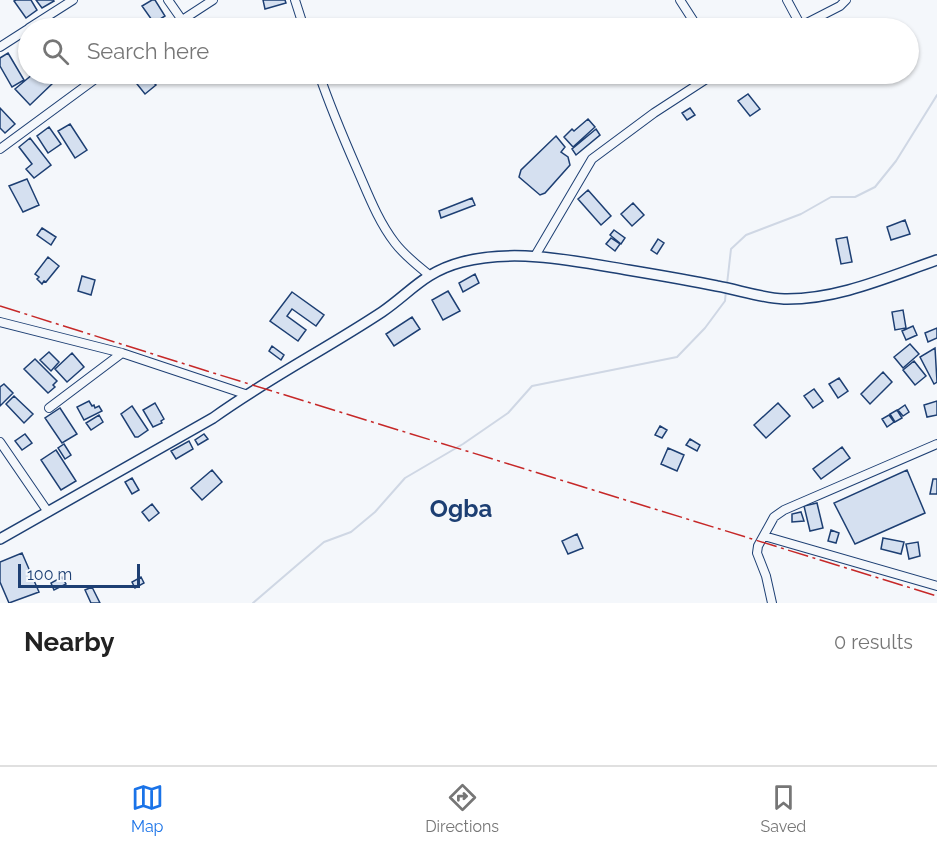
<!DOCTYPE html>
<style>
body{margin:0;font-family:Raleway,sans-serif;background:#f6f6f6;color:#222}
.scale{position:absolute;left:18px;bottom:15px;width:122px;box-sizing:border-box;padding-left:6px;border:3px solid #1d3f73;border-top:0;font-size:16px;line-height:21px;white-space:nowrap;color:#1d3f73;-webkit-text-stroke:4px #f4f7fb;paint-order:stroke}
.list{margin:0;padding:0;list-style:none}
h2{display:flex;justify-content:space-between;align-items:center;height:78px;margin:0;padding:0 24px;font-size:26px}
h2 small{font-size:20px;font-weight:400;color:#767676}
.icon{flex:none;width:33px;height:33px;fill:none;stroke:currentColor;stroke-width:2;stroke-linecap:round;stroke-linejoin:round}
.map{position:relative;flex:none;width:937px;height:603px;overflow:hidden}
.search{position:absolute;background:#fff;box-shadow:0 2px 4px #0004;left:18px;right:18px;top:18px;height:66px;display:flex;align-items:center;gap:15px;box-sizing:border-box;padding:0 21px;border-radius:33px;color:#767676;font-size:22px}
.sheet{height:162px;background:#fff}
nav{display:flex;justify-content:space-around;align-items:center;box-sizing:border-box;height:84px;border-top:2px solid #e0e0e0;background:#fff;font-size:16px;color:#767676}
nav a{display:grid;justify-items:center;gap:3px}
nav .on{color:#1a73e8}
.map>svg:first-child{display:block}
.lines{fill:none;stroke-linecap:round;stroke-linejoin:round}
.stream{stroke:#cfd7e4;stroke-width:2}
.building{fill:#d5e0f0;stroke:#1d3f73;stroke-width:1.5}
.minor-casing{stroke:#1d3f73;stroke-width:10}
.tertiary-casing{stroke:#1d3f73;stroke-width:12}
.minor{stroke:#f4f7fb;stroke-width:8}
.tertiary{stroke:#f4f7fb;stroke-width:9}
.power{stroke:#c62828;stroke-width:1.5;stroke-dasharray:21 4.5 3 4.5;stroke-linecap:butt}
.labels{text-anchor:middle;dominant-baseline:central;stroke-width:4.5;stroke-linejoin:round;paint-order:stroke}
.quarter-label{font-size:24px;font-weight:bold;fill:#1d3f73;stroke:#f4f7fb}
</style>
<div class="map">
<svg width="937" height="603" viewBox="0 0 937 603">
<rect width="100%" height="100%" fill="#f4f7fb"/>
<g class="lines">
<path class="stream" d="M 727,284 L 731,249 L 746,235 L 801,214 L 831,197 L 855,197 L 875,187 L 896,161 L 937,95
M 253,603 L 324,542 L 351,532 L 375,512 L 405,478 L 463,444 L 508,413 L 532,386 L 677,357 L 705,328 L 725,301 L 726,290"/>
</g>
<path class="building" d="M 16,0 L 31,0 L 37,10 L 26,18 L 14,1 Z
M 36,0 L 53,0 L 54,1 L 42,8 Z
M 152,0 L 155,0 L 165,16 L 154,23 L 142,6 Z
M 263,0 L 285,0 L 286,3 L 265,9 Z
M 57,21 L 62,28 L 46,28 Z
M 8,53 L 24,80 L 12,87 L 0,66 L 0,58 Z
M 33,74 L 46,74 L 54,82 L 30,105 L 15,89 Z
M 129,74 L 145,74 L 156,85 L 145,94 Z
M 748,94 L 760,109 L 750,116 L 738,101 Z
M 0,108 L 15,124 L 5,133 L 0,128 Z
M 690,108 L 695,115 L 687,120 L 682,113 Z
M 588,119 L 595,127 L 573,147 L 564,137 L 572,129 L 574,131 Z
M 70,124 L 87,150 L 75,158 L 58,131 Z
M 49,127 L 61,144 L 48,153 L 37,136 Z
M 596,129 L 600,135 L 576,155 L 572,149 Z
M 556,136 L 565,147 L 561,152 L 568,157 L 570,165 L 545,193 L 540,195 L 519,177 L 521,170 Z
M 30,138 L 51,165 L 34,178 L 26,169 L 32,164 L 19,147 Z
M 27,179 L 39,205 L 23,212 L 9,186 Z
M 588,190 L 611,216 L 601,225 L 578,199 Z
M 472,198 L 475,205 L 441,218 L 439,211 Z
M 633,203 L 644,215 L 632,226 L 621,214 Z
M 905,220 L 910,234 L 891,240 L 887,227 Z
M 42,228 L 56,237 L 51,245 L 37,235 Z
M 614,230 L 625,238 L 621,244 L 610,235 Z
M 847,237 L 852,262 L 841,264 L 836,239 Z
M 611,238 L 620,244 L 615,251 L 606,244 Z
M 658,239 L 664,243 L 657,254 L 651,250 Z
M 48,257 L 59,266 L 46,282 L 44,281 L 42,284 L 37,279 L 39,277 L 35,274 Z
M 475,274 L 479,283 L 463,292 L 459,283 Z
M 82,276 L 95,280 L 91,295 L 78,291 Z
M 448,291 L 460,311 L 443,320 L 432,300 Z
M 292,292 L 324,315 L 316,326 L 292,309 L 287,316 L 306,330 L 298,341 L 270,321 Z
M 903,310 L 906,328 L 895,330 L 892,312 Z
M 412,317 L 420,329 L 394,346 L 386,334 Z
M 913,326 L 917,335 L 906,340 L 902,331 Z
M 937,328 L 937,338 L 928,342 L 925,333 Z
M 910,344 L 919,354 L 903,368 L 894,357 Z
M 272,346 L 284,355 L 281,360 L 269,351 Z
M 935,348 L 937,382 L 934,384 L 920,357 Z
M 49,352 L 59,362 L 51,371 L 40,360 Z
M 72,353 L 84,367 L 67,382 L 55,369 Z
M 35,359 L 57,381 L 53,385 L 55,387 L 48,393 L 24,369 Z
M 914,361 L 926,376 L 915,385 L 903,370 Z
M 883,372 L 892,382 L 870,404 L 861,394 Z
M 839,378 L 848,391 L 838,398 L 829,384 Z
M 4,384 L 13,393 L 0,406 L 0,387 Z
M 814,389 L 823,401 L 813,408 L 804,396 Z
M 14,396 L 33,414 L 24,423 L 6,404 Z
M 89,401 L 92,406 L 94,405 L 95,408 L 99,406 L 102,411 L 84,420 L 77,407 Z
M 937,401 L 937,415 L 927,417 L 924,405 Z
M 155,403 L 164,419 L 161,421 L 162,423 L 153,427 L 143,410 Z
M 778,403 L 790,416 L 766,438 L 754,425 Z
M 905,405 L 909,412 L 903,416 L 898,410 Z
M 132,406 L 148,430 L 138,437 L 135,437 L 121,414 Z
M 60,408 L 77,434 L 62,443 L 45,418 Z
M 897,410 L 902,418 L 895,422 L 890,414 Z
M 99,415 L 103,422 L 91,430 L 86,423 Z
M 889,415 L 894,422 L 887,427 L 882,419 Z
M 660,426 L 667,430 L 662,438 L 655,435 Z
M 25,434 L 32,443 L 22,450 L 15,441 Z
M 204,434 L 208,439 L 198,445 L 195,440 Z
M 690,439 L 700,445 L 697,451 L 686,445 Z
M 189,441 L 193,449 L 176,459 L 171,451 Z
M 64,444 L 71,455 L 65,459 L 58,448 Z
M 842,447 L 850,458 L 821,479 L 813,469 Z
M 668,448 L 684,455 L 677,471 L 661,464 Z
M 56,450 L 76,481 L 61,490 L 41,460 Z
M 212,470 L 222,482 L 202,500 L 191,488 Z
M 907,470 L 925,513 L 855,544 L 834,503 Z
M 132,478 L 139,490 L 132,494 L 125,482 Z
M 933,479 L 937,479 L 937,494 L 930,494 Z
M 817,503 L 823,528 L 810,531 L 804,506 Z
M 152,504 L 159,513 L 149,521 L 142,512 Z
M 801,512 L 804,521 L 792,522 L 792,514 Z
M 831,530 L 839,533 L 836,543 L 828,541 Z
M 577,534 L 583,548 L 568,554 L 562,541 Z
M 883,538 L 904,542 L 901,554 L 881,549 Z
M 918,542 L 920,556 L 909,559 L 906,544 Z
M 22,553 L 39,592 L 9,603 L 0,582 L 0,562 Z
M 62,577 L 66,584 L 54,590 L 51,583 Z
M 141,577 L 144,583 L 135,588 L 132,582 Z
M 92,587 L 100,603 L 91,603 L 85,590 Z"/>
<g class="lines">
<g class="minor-casing">
<path id="minor" d="M 168,0 L 182,20
M 295,0 L 304,28
M 680,0 L 698,28
M 787,0 L 801,26
M 29,28 L 73,0
M 170,28 L 213,0
M 797,28 L 840,6 L 846,0
M 0,47 L 28,29
M 319,74 C 330,106 343,137 357,169 C 368,194 378,221 395,243 C 404,255 417,265 429,275
M 0,149 L 102,74
M 535,256 L 592,159 L 654,113 L 714,74
M 0,322 L 122,353 L 245,394
M 49,408 L 122,353
M 0,442 L 48,512
M 764,536 L 937,586
M 772,603 L 766,576 L 757,553 L 758,546 L 774,517 L 784,510 L 937,444"/>
</g>
<g class="tertiary-casing">
<path id="tertiary" d="M 0,539 L 213,418 C 267,379 326,349 382,312 C 411,292 424,272 462,262 C 515,248 575,261 628,270 C 658,275 688,280 717,286 C 739,290 762,298 784,299 C 837,300 888,277 937,260"/>
</g>
<use href="#minor" class="minor"/>
<use href="#tertiary" class="tertiary"/>
<path class="power" d="M 0,306 L 207,371 L 937,596"/>
</g>
<g class="labels">
<g class="quarter-label">
<text x="461" y="508">Ogba</text>
</g>
</g>
</svg>
<div class="scale">100 m</div>
<div class="search"><svg class="icon" aria-label="search" viewBox="0 0 24 24"><circle cx="10" cy="10" r="6"/><path d="M15 15l6 6"/></svg>Search here</div>
</div>
<section class="sheet">
<h2>Nearby<small>0 results</small></h2>
<ul class="list">
</ul>
</section>
<nav>
<a class="on"><svg class="icon" aria-label="map" viewBox="0 0 24 24"><path d="M3 6l6-2 6 2 6-2v14l-6 2-6-2-6 2zM9 4v14M15 6v14"/></svg>Map</a>
<a><svg class="icon" aria-label="directions" viewBox="0 0 24 24"><path d="M12 3l9 9-9 9-9-9zM9 14v-3h6M13 9l2 2-2 2"/></svg>Directions</a>
<a><svg class="icon" aria-label="saved" viewBox="0 0 24 24"><path d="M7 4h10v16l-5-4-5 4z"/></svg>Saved</a>
</nav>
